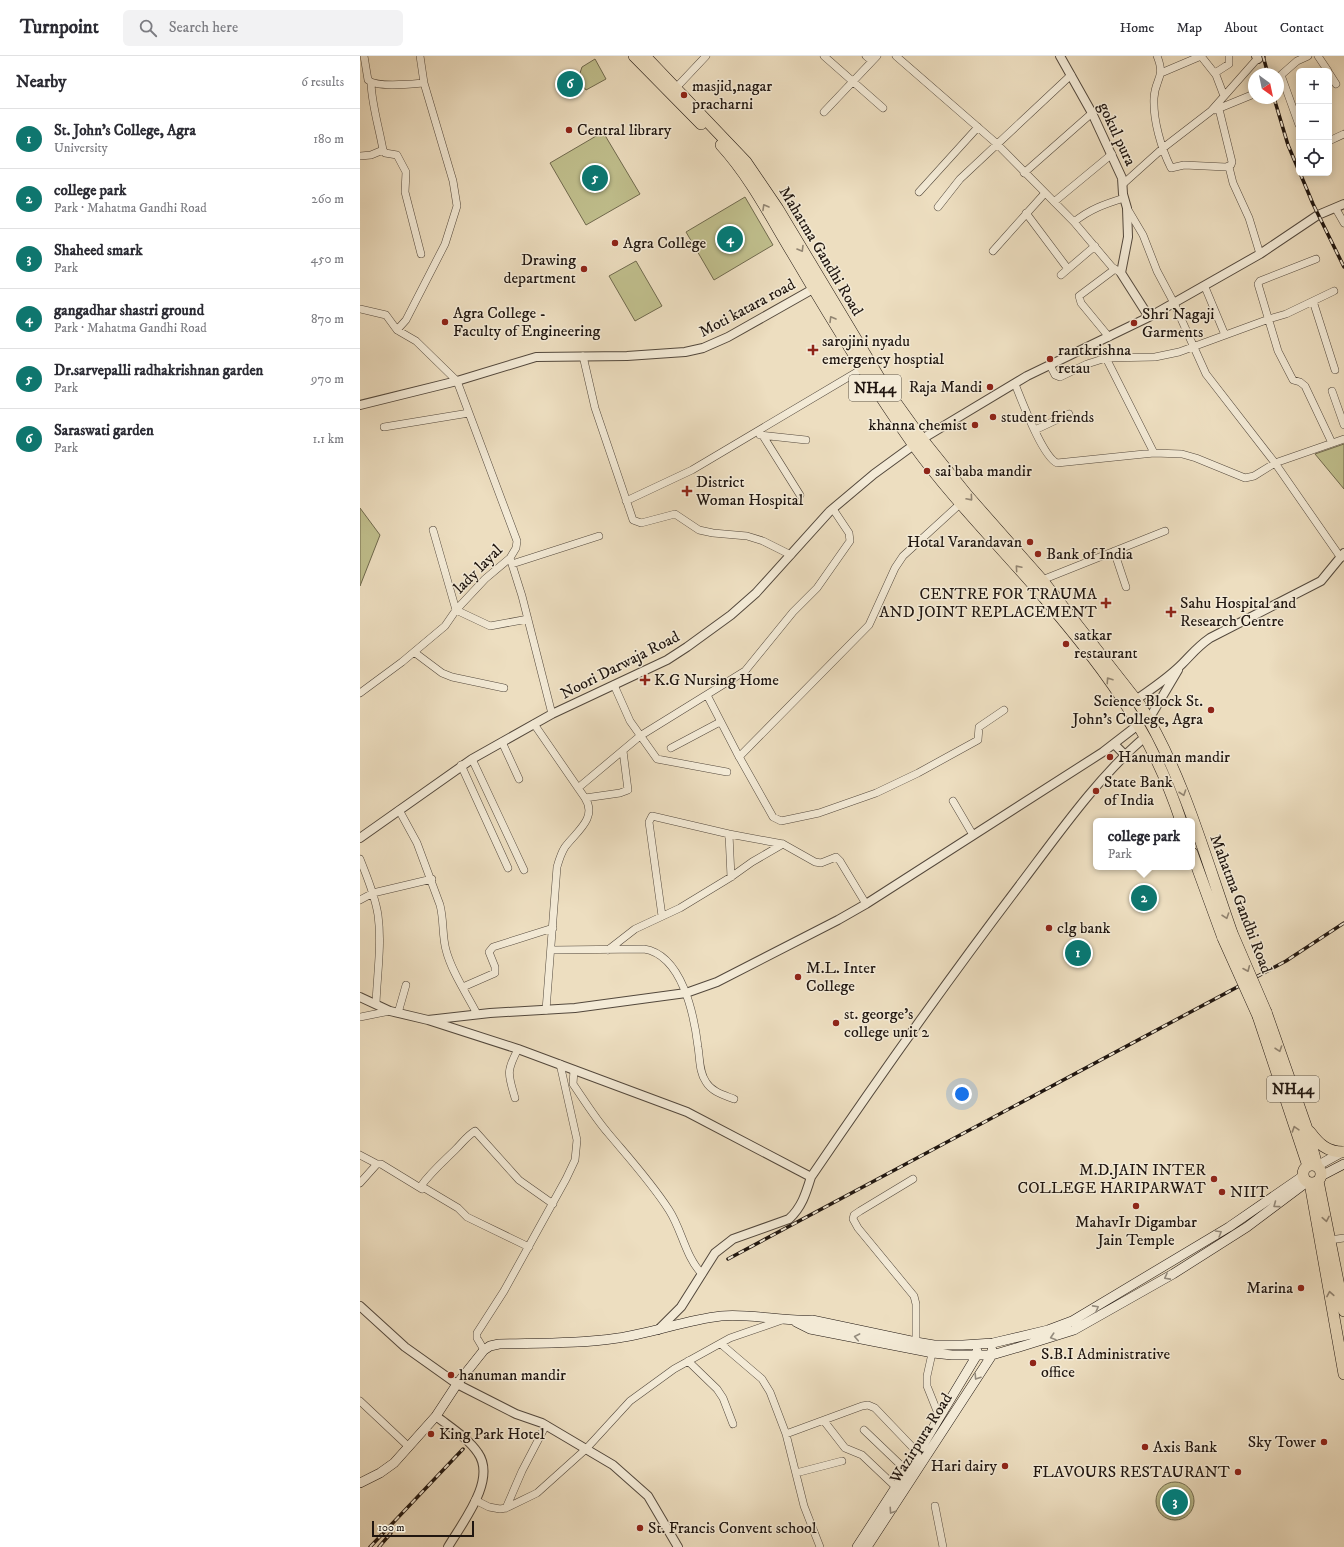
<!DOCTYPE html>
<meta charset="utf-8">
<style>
body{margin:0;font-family:"IM FELL DW Pica",serif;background:#f2f2f3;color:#2b2b33}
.controls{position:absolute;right:12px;top:12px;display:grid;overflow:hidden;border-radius:6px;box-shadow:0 2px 10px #0003}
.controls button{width:36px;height:36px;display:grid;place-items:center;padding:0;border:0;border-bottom:1px solid #e1e1e2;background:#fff;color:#2b2b33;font:20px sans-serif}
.compass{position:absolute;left:888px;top:12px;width:36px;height:36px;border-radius:50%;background:#fff;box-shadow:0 2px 10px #0003;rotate:147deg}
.scale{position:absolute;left:12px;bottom:10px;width:102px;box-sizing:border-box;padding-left:4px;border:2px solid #201610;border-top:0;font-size:11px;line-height:14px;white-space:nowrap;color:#201610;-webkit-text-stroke:3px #f3ead6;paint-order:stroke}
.you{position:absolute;left:602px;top:1038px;width:14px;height:14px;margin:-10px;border:3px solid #fff;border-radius:50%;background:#1a73e8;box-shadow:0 0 0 6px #1a73e833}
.badge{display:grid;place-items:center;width:26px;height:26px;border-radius:50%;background:#0f766e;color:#fff;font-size:13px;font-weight:700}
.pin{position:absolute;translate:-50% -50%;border:2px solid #fff;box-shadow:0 1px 4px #0006}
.popup{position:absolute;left:733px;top:762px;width:102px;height:52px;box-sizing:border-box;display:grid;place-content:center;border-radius:6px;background:#fff;filter:drop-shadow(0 1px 3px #0005);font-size:13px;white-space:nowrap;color:#7c7c81}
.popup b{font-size:15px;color:#2b2b33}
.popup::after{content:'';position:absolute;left:50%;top:100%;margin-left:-8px;border:8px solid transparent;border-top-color:#fff}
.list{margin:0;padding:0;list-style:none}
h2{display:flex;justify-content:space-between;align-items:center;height:52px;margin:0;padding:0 16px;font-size:17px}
h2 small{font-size:13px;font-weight:400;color:#7c7c81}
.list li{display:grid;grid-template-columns:26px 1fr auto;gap:12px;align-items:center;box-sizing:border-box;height:60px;padding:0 16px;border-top:1px solid #e1e1e2}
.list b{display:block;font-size:15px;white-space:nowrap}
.list p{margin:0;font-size:13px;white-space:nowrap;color:#7c7c81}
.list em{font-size:13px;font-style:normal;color:#7c7c81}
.icon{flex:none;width:22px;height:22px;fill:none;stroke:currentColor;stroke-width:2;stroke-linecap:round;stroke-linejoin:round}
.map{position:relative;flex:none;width:984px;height:1491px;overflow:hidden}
header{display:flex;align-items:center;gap:24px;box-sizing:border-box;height:56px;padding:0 20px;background:#fff;border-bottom:1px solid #e1e1e2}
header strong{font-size:19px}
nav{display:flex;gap:22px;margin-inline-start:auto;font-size:14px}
.search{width:280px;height:36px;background:#f2f2f3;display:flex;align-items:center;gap:10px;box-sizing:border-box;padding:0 14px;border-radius:6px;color:#7c7c81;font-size:15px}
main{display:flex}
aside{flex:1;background:#fff}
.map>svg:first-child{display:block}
.green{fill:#c0bf8d;stroke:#706a4e}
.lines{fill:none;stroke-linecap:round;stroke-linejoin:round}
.minor-casing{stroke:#53483c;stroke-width:8}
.tertiary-casing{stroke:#53483c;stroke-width:10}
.secondary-casing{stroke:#201610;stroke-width:10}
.trunk-casing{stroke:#201610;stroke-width:12}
.minor{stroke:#f3ead6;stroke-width:7}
.tertiary{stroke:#f3ead6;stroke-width:8}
.secondary{stroke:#f3ead6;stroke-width:9}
.trunk{stroke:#eddec0;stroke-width:11}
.rail-casing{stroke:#201610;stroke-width:3.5}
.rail{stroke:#f3ead6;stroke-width:2;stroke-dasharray:6;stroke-linecap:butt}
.trunk-bridge-casing{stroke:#201610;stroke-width:12;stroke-linecap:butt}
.trunk-bridge{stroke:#eddec0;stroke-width:11}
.oneway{stroke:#918471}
.oneway2{stroke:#948b7d}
.poi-dot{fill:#8f2418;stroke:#f3ead6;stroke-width:1.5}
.labels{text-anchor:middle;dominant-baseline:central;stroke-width:3;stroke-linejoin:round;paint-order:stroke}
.shield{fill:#f3ead6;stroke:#5f564b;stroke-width:1}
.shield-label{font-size:15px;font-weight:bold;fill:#201610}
.poi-label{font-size:16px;fill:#201610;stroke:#f3ead6;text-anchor:start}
.street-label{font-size:16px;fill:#201610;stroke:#f3ead6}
</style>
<header>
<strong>Turnpoint</strong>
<div class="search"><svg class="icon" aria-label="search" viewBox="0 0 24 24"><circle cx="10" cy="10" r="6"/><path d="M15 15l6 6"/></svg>Search here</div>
<nav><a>Home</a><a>Map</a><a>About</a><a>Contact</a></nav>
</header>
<main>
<aside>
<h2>Nearby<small>6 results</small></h2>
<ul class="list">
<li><span class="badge">1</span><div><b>St. John's College, Agra</b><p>University</p></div><em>180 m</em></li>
<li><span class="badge">2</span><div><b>college park</b><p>Park · Mahatma Gandhi Road</p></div><em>260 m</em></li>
<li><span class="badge">3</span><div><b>Shaheed smark</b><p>Park</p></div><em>450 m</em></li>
<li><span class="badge">4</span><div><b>gangadhar shastri ground</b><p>Park · Mahatma Gandhi Road</p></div><em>870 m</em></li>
<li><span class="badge">5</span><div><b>Dr.sarvepalli radhakrishnan garden</b><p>Park</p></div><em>970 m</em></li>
<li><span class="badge">6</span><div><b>Saraswati garden</b><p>Park</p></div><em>1.1 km</em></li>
</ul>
</aside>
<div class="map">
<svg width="984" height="1491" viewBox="0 0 984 1491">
<rect width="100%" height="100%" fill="#eddec0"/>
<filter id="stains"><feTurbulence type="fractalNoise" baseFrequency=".005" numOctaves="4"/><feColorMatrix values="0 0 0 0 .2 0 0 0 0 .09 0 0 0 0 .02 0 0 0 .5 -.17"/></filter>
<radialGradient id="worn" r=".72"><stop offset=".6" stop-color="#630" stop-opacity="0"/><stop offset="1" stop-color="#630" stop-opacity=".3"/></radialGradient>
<path class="green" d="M 235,3 L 246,23 L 226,34 L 218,23 L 222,11 Z
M 243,76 L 280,138 L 226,169 L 190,107 Z
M 385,141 L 413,189 L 354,224 L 326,176 Z
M 276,205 L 302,250 L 275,265 L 249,220 Z
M 984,388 L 984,433 L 955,398 Z
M 0,452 L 20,479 L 0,530 Z
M796 1445a19 19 0 1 1 38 0a19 19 0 1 1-38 0Z"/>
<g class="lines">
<g class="minor-casing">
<path id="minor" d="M 4,0 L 8,24 C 17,32 52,28 64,27
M 464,0 L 523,52
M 506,0 L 512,5
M 536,0 L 636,87 L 714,166 L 752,211 L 761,217
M 797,0 C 806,22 795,22 794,42 C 793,64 801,92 811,112 L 824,109 L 866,111 L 871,109 L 872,106 L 859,53
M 958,0 L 968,15
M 801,17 L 841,0 L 856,19 L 864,40
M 855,17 L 869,8 L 869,0
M 969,17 L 976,28
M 11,27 C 12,50 19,71 23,94 L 25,97 L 37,99 L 46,116 L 45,136 L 61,198
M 313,35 L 346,0
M 855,54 L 894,38
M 464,56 L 517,0
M 939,69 L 921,19 L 937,5 L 948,0
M 969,85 L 984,78
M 0,100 L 11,99 L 23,94
M 869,111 L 873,127 L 889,162 L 900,198
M 664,117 L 732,57
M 763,128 L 803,92 L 851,55 L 897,3
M 559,136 L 618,71
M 694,146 L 752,98
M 578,151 L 600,123 L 711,19
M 767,152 L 783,179 L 797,215 L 814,247 L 846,318 L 915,407 L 981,502
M 976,153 L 984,167
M 666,157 L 708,213
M 714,166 C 730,153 745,148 764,142
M 633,195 L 685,137
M 956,203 L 900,225 L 898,228 L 918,295 L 933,324 L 940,326 L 945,330 L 972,387
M 701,219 L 735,190
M 845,231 L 865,279
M 953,245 L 975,314
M 0,253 L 26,259 L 37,274 L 56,285 L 97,325 L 157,485 L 156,492 L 150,502 L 125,523 L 96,554 L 85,570 L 42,606 L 0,637
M 37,274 L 46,264 L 85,188 L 97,150 L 93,125 L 64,27 L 60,0
M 749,281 L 721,247 L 719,240 L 755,213
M 223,300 L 235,352 L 273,464 L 281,467 L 315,458 L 339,474 L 353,477 L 387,480 L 403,485 L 431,499
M 746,302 L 794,397
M 690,309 L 695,319 L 700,321 L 727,308 L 746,302 L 795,301 L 819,296 L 909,263 L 926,258 L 974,235
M 655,328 C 662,345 682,400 697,407 L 794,397 L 822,398 L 836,402 L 885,422 L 894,420 L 915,407 L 984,383
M 972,335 L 984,369
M 24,371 L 109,357
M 675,374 L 709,358
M 400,379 L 446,384
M 403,380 L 440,439
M 266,445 L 332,414 L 502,313
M 73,474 L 96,554 L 130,570 L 168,563
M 754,495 L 766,531
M 150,502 L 162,540 L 192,658
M 152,508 L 239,480
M 682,524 L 805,475
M 54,596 L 82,617 L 92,621 L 144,632
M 254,629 L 270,665 L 297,703 L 367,716
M 347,639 L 377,697 L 413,761 L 421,765 L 459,757 L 516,737 L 558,717 L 618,684 L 619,671 L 644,654
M 174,668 L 225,742 C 238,762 216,776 205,791 C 201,797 199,804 197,811 L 186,954
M 142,686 L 159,723
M 311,692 L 360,666
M 379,701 L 509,569 L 535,512 L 543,500 L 601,447
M 112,703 L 164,814
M 101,709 L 148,812
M 218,732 L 280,680 L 385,615 L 433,556 L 457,532 L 490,485 L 489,477 L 473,453
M 225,742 L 260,737 L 268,734 L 263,695
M 593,745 L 613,779
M 39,754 L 57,787 L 80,849 C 84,864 82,880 86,894 C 92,917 107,938 117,958
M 369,778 L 371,821
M 0,803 C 7,821 15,839 18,859 C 22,888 17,919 16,948
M 0,844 L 13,837 L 72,823
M 302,860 L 289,766 L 292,760 L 369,778 L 423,788 L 455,806 L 461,807 L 476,801 L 480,805 L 506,848
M 192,894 L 284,893 C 322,899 334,958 338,991 C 340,1003 339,1016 346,1026 C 352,1036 364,1039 374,1043
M 248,894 L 275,873 L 320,852 L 371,821 L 392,806 L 423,788
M 103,931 L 135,917 L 135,911 L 129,896 L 133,891 L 193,872
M 38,957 L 46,929
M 0,961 L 30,955
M 214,1014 L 213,1028 C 224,1044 235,1062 248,1077 C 269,1102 291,1126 309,1154 C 322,1174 325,1200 342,1218
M 155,1042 C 148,1018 146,1016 158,993
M 0,1099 L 17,1108
M 553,1123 L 500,1155 L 494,1159 L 493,1163 L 498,1172 L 554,1240 L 556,1248 L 556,1286
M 0,1127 L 17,1108 L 21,1108 L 62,1133
M 970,1184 L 984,1182
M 169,1191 L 107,1161 L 98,1152 L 61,1130 C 71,1116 84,1105 96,1093 C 103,1086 107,1080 115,1075 L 159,1124 L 193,1148
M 361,1288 L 402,1323 L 410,1336 L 426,1378 L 444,1450 L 460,1491
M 573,1293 L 567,1320 L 567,1330 L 579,1360
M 124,1294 L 117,1282 L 117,1277 L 144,1235 L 206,1123 L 215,1104 L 217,1084 L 200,1008
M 328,1305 L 357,1333 L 363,1342 L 373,1368
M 0,1345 L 49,1391
M 464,1365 L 485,1392 L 502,1399 L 539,1434
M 504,1374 L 549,1417
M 426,1378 L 502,1350 L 508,1349 L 515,1352 L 558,1397
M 436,1417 L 482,1405
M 115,1444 L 129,1451 L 140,1453 L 146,1452 L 177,1437 L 226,1393 L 270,1345 L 314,1313 L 370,1282 L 422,1264
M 575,1450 L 583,1491
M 146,1452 L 162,1415 L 186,1369"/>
</g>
<g class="tertiary-casing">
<path id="tertiary" d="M 700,0 L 732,57 L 762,122 L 763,138 L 767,152 L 768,181 L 761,217 L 789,261
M 896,0 L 898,3 L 901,0
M 0,349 L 97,325 L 176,301 L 267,300 L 325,296 L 343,292 L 368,281 L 453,233
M 771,647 C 789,635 807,623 822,608 C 832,598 837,591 850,582 L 961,525 L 984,497
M 789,663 L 818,614
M 754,688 L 765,699
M 0,782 L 112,703 L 192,658 L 307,604 L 327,591 L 371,559 L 396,537 L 470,455 L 514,418 L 562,383 L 667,320 L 789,261 L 900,198 L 958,159 L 984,148
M 0,941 L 30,955 L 68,964 L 158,993 L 327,1056 L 451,1121
M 68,964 L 130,957 L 215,952 L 326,937 L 357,926 L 478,864 L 506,848 L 743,696 L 778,669
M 0,1250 L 45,1291 L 97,1328 L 156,1358 L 182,1367 L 253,1409 L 288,1440 L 318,1491
M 298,1274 L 321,1251 L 355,1197 L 373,1183 L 429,1163 C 442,1151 446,1137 451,1121 C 519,1021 589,922 662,826 C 699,777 738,721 785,681
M 76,1360 C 90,1371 108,1382 118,1397 C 137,1424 102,1467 88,1491"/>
</g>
<g class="secondary-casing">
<path id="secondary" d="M 957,1110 L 984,1095
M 961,1120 L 984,1108
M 436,1266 L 450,1273 L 573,1297 L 592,1299 L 632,1299 L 666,1289 L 714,1274 L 813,1218 L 887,1171 L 947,1126
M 0,1427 L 20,1417 L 34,1407 L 76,1360 L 97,1328 L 124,1294 L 130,1290 L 139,1288 C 179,1287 218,1288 258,1282 C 292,1277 326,1264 361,1260 C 391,1257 422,1266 452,1264 L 556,1286 L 574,1289 L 603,1289 L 633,1287 L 688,1274 L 712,1265 L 869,1171 L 943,1120
M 497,1491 L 558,1397 L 617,1299 L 617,1295
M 507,1491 L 632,1299 L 632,1294"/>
</g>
<g class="trunk-casing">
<path id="trunk" d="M 274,0 L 341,68
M 285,0 L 386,106 L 418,153 L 526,333 L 562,383 L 607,439 L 682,524 L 780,649 C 823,718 845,801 872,877
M 361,89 C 392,123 412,164 436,203 C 473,266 511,328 553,388 C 591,441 639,489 681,538 C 714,577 747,617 773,660 C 793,693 809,729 821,765
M 832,797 L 863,882
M 906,956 L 947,1073 L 957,1110
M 898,960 L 948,1110
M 950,1076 C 959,1088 967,1096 983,1096
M943 1118a9 9 0 1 1 18 0a9 9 0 1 1-18 0Z
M 958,1125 L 984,1255
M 950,1127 L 984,1318"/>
</g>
<use href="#minor" class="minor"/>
<use href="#tertiary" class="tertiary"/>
<use href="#secondary" class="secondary"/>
<use href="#trunk" class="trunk"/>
<g class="rail-casing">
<path id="rail" d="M 903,0 L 908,18
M 914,42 L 928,89 L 939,115
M 940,117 L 953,148 L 984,211
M 368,1203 L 926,905 L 984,867
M 10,1491 L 103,1393
M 19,1491 L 31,1477"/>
</g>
<use href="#rail" class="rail"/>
<g class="trunk-bridge-casing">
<path id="trunk-bridge" d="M 872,877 L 906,956
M 863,882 L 898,960"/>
</g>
<use href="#trunk-bridge" class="trunk-bridge"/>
</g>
<defs><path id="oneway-chevron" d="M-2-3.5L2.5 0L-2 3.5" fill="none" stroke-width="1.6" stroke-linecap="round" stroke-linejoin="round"/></defs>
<g class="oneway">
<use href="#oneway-chevron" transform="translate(405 151) rotate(-120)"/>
<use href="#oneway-chevron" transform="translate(441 193) rotate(59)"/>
<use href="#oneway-chevron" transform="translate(472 263) rotate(-121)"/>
<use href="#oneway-chevron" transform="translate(610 442) rotate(49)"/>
<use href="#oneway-chevron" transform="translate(658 512) rotate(-131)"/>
<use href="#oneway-chevron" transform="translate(749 624) rotate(-124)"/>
<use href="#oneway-chevron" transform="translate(823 737) rotate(71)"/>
<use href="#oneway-chevron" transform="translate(866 860) rotate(71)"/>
<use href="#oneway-chevron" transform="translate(887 913) rotate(67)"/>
<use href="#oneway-chevron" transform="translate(919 993) rotate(71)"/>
<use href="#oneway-chevron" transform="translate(935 1073) rotate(-108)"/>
<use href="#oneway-chevron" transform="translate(966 1163) rotate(79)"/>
<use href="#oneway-chevron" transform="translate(970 1238) rotate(-100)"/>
</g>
<g class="oneway2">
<use href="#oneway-chevron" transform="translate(916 1149) rotate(143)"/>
<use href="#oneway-chevron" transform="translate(859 1177) rotate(-31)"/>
<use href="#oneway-chevron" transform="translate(807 1221) rotate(152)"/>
<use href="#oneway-chevron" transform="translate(736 1252) rotate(-29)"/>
<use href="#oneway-chevron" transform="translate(497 1281) rotate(-169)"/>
<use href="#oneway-chevron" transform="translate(693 1281) rotate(162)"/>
<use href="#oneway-chevron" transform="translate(617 1321) rotate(123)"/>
<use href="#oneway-chevron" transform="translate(532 1455) rotate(124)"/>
</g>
<g class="poi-dot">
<circle cx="324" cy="39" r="4"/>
<circle cx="209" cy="74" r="4"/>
<circle cx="255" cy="187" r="4"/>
<circle cx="224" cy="213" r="4"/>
<circle cx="85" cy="266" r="4"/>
<circle cx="774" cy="267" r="4"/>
<path d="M451 288h4v4h4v4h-4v4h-4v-4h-4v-4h4z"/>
<circle cx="690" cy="303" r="4"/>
<circle cx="630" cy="331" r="4"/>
<circle cx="633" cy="361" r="4"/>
<circle cx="615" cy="369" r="4"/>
<circle cx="567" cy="415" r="4"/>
<path d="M325 429h4v4h4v4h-4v4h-4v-4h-4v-4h4z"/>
<circle cx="670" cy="486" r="4"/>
<circle cx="678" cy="498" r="4"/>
<path d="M744 541h4v4h4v4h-4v4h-4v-4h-4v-4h4z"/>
<path d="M809 550h4v4h4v4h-4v4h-4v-4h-4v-4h4z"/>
<circle cx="706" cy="588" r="4"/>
<path d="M283 618h4v4h4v4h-4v4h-4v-4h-4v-4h4z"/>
<circle cx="851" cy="654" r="4"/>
<circle cx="750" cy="701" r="4"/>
<circle cx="736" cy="735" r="4"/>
<circle cx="689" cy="872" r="4"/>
<circle cx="438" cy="921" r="4"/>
<circle cx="476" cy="967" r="4"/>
<circle cx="854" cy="1123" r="4"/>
<circle cx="862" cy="1136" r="4"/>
<circle cx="776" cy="1150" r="4"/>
<circle cx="941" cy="1232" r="4"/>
<circle cx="673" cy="1307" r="4"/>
<circle cx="91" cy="1319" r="4"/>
<circle cx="71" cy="1378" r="4"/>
<circle cx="964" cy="1386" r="4"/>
<circle cx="785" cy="1391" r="4"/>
<circle cx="645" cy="1410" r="4"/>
<circle cx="878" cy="1416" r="4"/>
<circle cx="280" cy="1472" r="4"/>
</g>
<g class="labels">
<g class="shield">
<rect x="489" y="319" width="52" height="26" rx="3"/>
<rect x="907" y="1020" width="52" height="26" rx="3"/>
</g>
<g class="shield-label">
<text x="515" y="332">NH44</text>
<text x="933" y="1033">NH44</text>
</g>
<g class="poi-label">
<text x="332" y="30">masjid,nagar<tspan x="332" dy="18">pracharni</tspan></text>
<text x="217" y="74">Central library</text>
<text x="263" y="187">Agra College</text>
<text x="216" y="204" text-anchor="end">Drawing<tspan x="216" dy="18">department</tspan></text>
<text x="93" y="257">Agra College -<tspan x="93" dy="18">Faculty of Engineering</tspan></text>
<text x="782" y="258">Shri Nagaji<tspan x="782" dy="18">Garments</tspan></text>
<text x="462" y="285">sarojini nyadu<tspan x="462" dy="18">emergency hosptial</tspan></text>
<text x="698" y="294">rantkrishna<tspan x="698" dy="18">retau</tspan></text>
<text x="622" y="331" text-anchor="end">Raja Mandi</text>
<text x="641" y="361">student friends</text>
<text x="607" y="369" text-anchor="end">khanna chemist</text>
<text x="575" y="415">sai baba mandir</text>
<text x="336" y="426">District<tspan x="336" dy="18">Woman Hospital</tspan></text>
<text x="662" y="486" text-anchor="end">Hotal Varandavan</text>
<text x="686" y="498">Bank of India</text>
<text x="737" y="538" text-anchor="end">CENTRE FOR TRAUMA<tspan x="737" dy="18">AND JOINT REPLACEMENT</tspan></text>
<text x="820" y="547">Sahu Hospital and<tspan x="820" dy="18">Research Centre</tspan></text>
<text x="714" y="579">satkar<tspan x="714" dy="18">restaurant</tspan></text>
<text x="294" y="624">K.G Nursing Home</text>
<text x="843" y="645" text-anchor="end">Science Block St.<tspan x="843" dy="18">John's College, Agra</tspan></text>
<text x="758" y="701">Hanuman mandir</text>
<text x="744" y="726">State Bank<tspan x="744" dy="18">of India</tspan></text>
<text x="697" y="872">clg bank</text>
<text x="446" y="912">M.L. Inter<tspan x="446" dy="18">College</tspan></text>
<text x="484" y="958">st. george's<tspan x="484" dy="18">college unit 2</tspan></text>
<text x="846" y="1114" text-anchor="end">M.D.JAIN INTER<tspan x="846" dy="18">COLLEGE HARIPARWAT</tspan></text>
<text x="870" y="1136">NIIT</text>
<text x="776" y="1166" text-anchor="middle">MahavIr Digambar<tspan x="776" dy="18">Jain Temple</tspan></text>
<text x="933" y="1232" text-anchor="end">Marina</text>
<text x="681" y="1298">S.B.I Administrative<tspan x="681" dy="18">office</tspan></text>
<text x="99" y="1319">hanuman mandir</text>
<text x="79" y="1378">King Park Hotel</text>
<text x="956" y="1386" text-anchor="end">Sky Tower</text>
<text x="793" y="1391">Axis Bank</text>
<text x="637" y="1410" text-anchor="end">Hari dairy</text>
<text x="870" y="1416" text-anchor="end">FLAVOURS RESTAURANT</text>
<text x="288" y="1472">St. Francis Convent school</text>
</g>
<g class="street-label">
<text transform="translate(757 78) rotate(65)">gokul pura</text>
<text transform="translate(461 195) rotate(59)">Mahatma Gandhi Road</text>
<text transform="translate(387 252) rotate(-28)">Moti katara road</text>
<text transform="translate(118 513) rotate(-45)">lady layal</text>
<text transform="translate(260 609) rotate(-27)">Noori Darwaja Road</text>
<text transform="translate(881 848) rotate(69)">Mahatma Gandhi Road</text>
<text transform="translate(561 1382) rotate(-58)">Wazirpura Road</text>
</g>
</g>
<rect width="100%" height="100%" filter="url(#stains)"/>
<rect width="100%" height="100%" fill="url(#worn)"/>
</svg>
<div class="controls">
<button>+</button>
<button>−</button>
<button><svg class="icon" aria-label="locate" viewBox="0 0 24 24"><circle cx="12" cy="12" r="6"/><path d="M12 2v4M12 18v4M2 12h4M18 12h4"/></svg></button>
</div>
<svg class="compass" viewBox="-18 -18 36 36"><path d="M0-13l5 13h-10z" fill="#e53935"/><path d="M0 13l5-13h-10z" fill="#7c7c81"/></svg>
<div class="scale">100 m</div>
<div class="you"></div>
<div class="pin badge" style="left:718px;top:897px">1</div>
<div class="pin badge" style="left:784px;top:842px">2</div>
<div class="popup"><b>college park</b>Park</div>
<div class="pin badge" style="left:815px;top:1446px">3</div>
<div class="pin badge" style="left:370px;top:183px">4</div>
<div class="pin badge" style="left:235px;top:122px">5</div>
<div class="pin badge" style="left:210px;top:28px">6</div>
</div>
</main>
